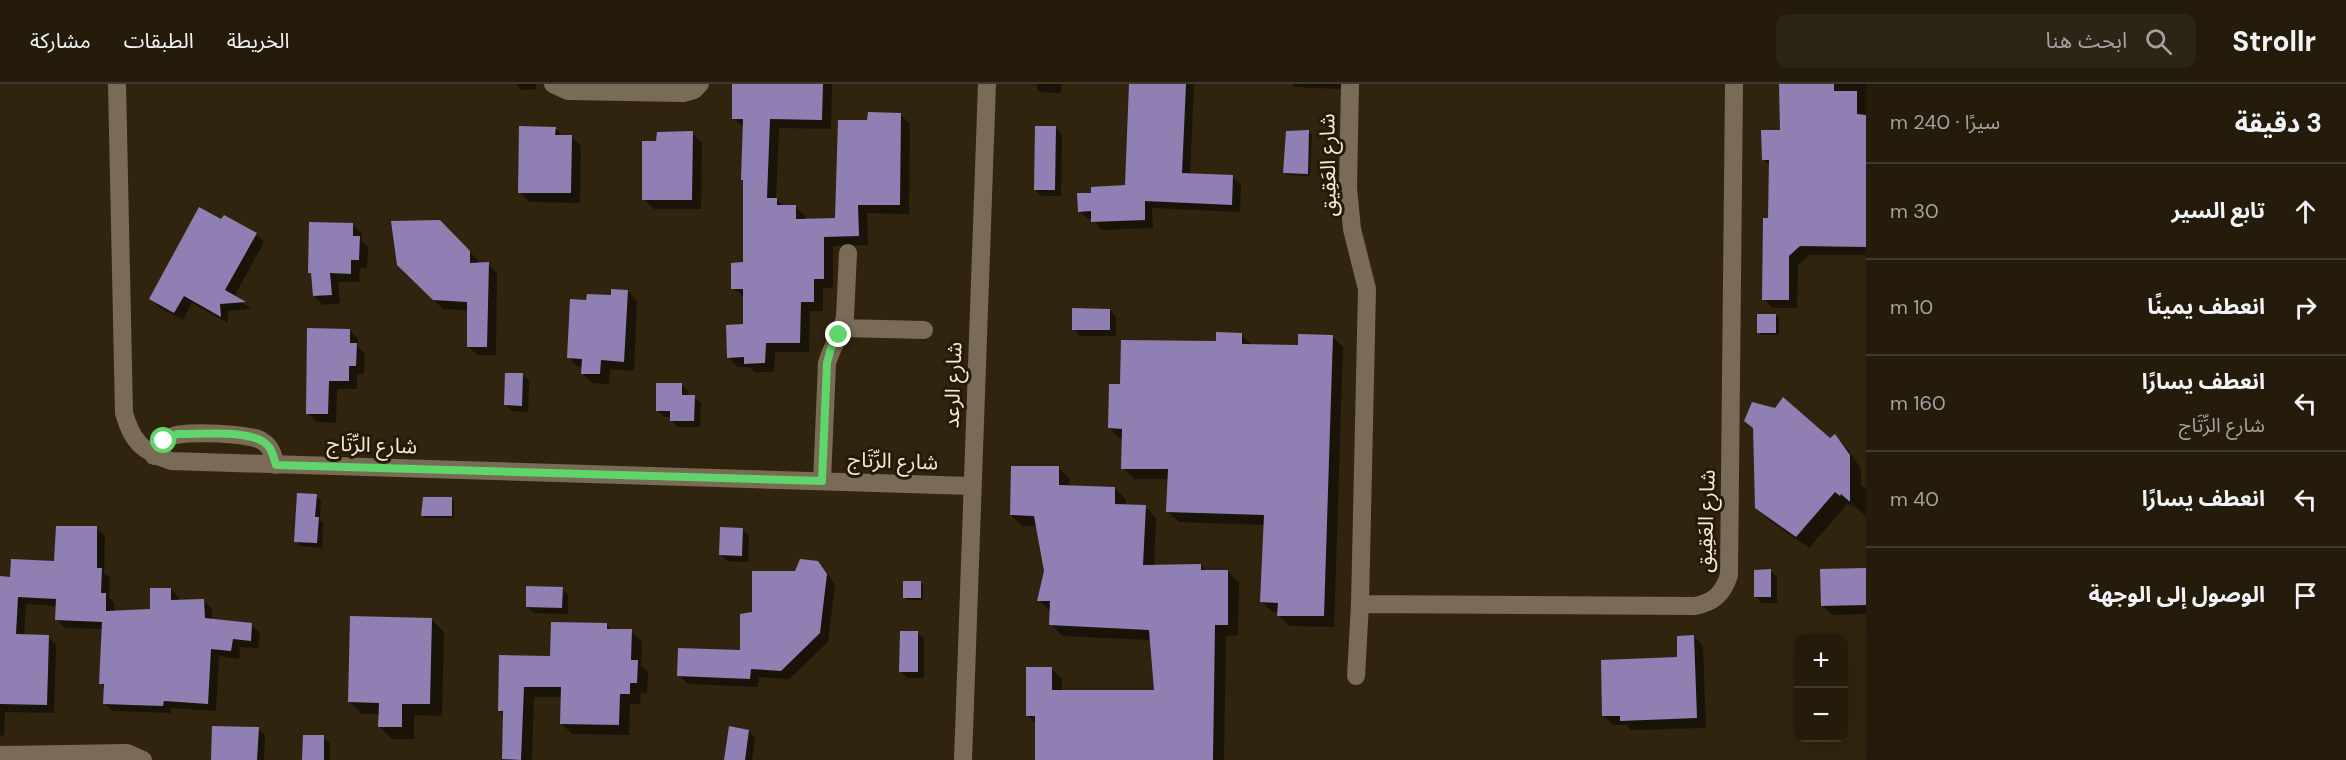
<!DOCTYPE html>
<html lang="ar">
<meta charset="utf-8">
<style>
body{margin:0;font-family:"DM Sans","Noto Sans Arabic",sans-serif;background:#2c2414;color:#f1f3f6;direction:rtl}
.controls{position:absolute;right:18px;bottom:18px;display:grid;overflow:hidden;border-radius:12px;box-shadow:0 6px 24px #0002}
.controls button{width:54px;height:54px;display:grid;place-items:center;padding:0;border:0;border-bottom:2px solid #41392c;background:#241b0b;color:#f1f3f6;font:30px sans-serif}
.stop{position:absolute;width:18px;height:18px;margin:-14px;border:4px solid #5fd56b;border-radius:50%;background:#fff}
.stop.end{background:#5fd56b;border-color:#fff;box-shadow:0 2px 6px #0008}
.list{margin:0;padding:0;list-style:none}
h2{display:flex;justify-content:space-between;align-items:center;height:78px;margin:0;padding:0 24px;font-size:26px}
h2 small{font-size:20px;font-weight:400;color:#a3a19d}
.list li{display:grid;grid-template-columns:39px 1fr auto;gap:18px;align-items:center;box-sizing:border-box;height:96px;padding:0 24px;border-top:2px solid #41392c}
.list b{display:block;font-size:22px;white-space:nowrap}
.list p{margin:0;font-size:20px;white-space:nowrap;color:#a3a19d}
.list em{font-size:20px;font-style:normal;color:#a3a19d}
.icon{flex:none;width:33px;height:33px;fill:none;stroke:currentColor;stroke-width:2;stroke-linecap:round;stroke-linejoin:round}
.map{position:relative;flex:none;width:1866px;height:676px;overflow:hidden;direction:ltr}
header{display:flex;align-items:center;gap:36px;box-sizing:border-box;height:84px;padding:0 30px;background:#241b0b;border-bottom:2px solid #41392c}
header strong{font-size:28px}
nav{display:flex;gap:33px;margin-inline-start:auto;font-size:21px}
.search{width:420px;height:54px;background:#2c2414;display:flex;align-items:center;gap:15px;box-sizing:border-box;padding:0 21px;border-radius:12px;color:#a3a19d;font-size:22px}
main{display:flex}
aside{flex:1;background:#241b0b}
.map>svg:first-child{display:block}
.shadow{fill:#0007}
.building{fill:#8f7fb3}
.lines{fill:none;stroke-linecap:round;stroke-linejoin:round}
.minor{stroke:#796b55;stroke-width:18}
.route{stroke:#5fd56b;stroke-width:8}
.labels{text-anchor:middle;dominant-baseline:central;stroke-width:6;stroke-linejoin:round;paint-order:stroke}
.street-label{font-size:21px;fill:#f1e9dc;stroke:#261a06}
</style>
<header>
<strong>Strollr</strong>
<div class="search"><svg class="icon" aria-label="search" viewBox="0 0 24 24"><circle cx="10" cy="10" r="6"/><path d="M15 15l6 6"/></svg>ابحث هنا</div>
<nav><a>الخريطة</a><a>الطبقات</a><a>مشاركة</a></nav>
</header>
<main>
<aside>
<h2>3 دقيقة<small>سيرًا · 240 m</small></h2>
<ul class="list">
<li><svg class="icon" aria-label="ahead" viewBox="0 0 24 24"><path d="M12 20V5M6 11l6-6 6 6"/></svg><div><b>تابع السير</b></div><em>30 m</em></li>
<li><svg class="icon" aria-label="right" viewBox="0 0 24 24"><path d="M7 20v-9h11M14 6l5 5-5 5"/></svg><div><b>انعطف يمينًا</b></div><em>10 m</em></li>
<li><svg class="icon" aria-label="left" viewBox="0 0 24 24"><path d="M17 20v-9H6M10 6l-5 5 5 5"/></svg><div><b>انعطف يسارًا</b><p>شارع الرِّتَاج</p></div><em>160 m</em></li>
<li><svg class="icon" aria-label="left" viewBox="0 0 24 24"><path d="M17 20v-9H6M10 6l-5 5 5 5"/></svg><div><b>انعطف يسارًا</b></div><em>40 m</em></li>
<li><svg class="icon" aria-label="arrive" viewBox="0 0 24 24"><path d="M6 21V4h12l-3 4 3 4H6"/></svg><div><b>الوصول إلى الوجهة</b></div></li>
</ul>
</aside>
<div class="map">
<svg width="1866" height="676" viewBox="0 0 1866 676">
<rect width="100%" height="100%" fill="#30240f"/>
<path class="shadow" d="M 517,0 L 536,0 L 536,5 L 520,6 Z
M 734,0 L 832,0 L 831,45 L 779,44 L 776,115 L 784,123 L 795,123 L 805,132 L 805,136 L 837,136 L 869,38 L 900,30 L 910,40 L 909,130 L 867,129 L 868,161 L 833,162 L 833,204 L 823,204 L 823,227 L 810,227 L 809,268 L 775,268 L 774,288 L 755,288 L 749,283 L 738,283 L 729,273 L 745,242 L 745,214 L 733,204 L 745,180 L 745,98 L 742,96 L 745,44 L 733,34 Z
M 1037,0 L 1062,0 L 1061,9 L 1040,8 L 1037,5 Z
M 1130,0 L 1194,0 L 1190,91 L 1233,93 L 1241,101 L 1240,128 L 1152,124 L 1153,144 L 1101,146 L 1093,135 L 1088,135 L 1079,127 L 1092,110 L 1126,103 Z
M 1292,0 L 1341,0 L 1341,5 L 1294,3 Z
M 1781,0 L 1866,0 L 1866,171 L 1809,171 L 1798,181 L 1797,224 L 1773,224 L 1764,215 L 1770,136 L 1771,83 L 1763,75 L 1781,47 Z
M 555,44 L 563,52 L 571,52 L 581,62 L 580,119 L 529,118 L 520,108 Z
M 1056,44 L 1062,50 L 1061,112 L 1042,112 L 1035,106 Z
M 1309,48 L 1312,51 L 1310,92 L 1288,91 L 1285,89 Z
M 692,49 L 702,59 L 701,125 L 654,125 L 644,115 L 658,59 Z
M 225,133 L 256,150 L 264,158 L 234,213 L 252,225 L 228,227 L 228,239 L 192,219 L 183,236 L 159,223 L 151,215 Z
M 439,137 L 479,177 L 479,180 L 488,180 L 497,189 L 496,271 L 477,271 L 468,262 L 468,226 L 443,225 L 398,180 Z
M 353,141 L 362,150 L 361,156 L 368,163 L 367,184 L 360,184 L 359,198 L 338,198 L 340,219 L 323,221 L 314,212 L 312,191 L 309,188 Z
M 628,207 L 637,217 L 634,287 L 610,285 L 609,300 L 592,299 L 582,289 L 583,283 L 578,283 L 569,273 L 612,212 Z
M 1110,226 L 1116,233 L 1116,252 L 1080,252 L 1074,245 Z
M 1776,231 L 1779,234 L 1779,251 L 1762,251 L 1759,248 Z
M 350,246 L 358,255 L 358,263 L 365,270 L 364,290 L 357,290 L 357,305 L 337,305 L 336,339 L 317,338 L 308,330 Z
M 1242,251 L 1253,262 L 1299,263 L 1332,252 L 1343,263 L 1334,543 L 1289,542 L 1279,531 L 1279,529 L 1272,528 L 1262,517 L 1265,441 L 1179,438 L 1168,428 L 1169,395 L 1134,395 L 1123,384 L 1124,355 L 1120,354 L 1109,344 L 1121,301 L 1217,258 Z
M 523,291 L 529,297 L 528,328 L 512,327 L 506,321 Z
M 681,301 L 688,307 L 688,313 L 694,313 L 701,319 L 700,343 L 678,343 L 672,336 L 672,333 L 664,333 L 657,326 Z
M 1835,352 L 1847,364 L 1861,385 L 1861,401 L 1866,405 L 1866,432 L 1853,421 L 1852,423 L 1848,419 L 1809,464 L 1769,436 L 1757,424 Z
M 1058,383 L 1069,394 L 1069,403 L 1115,404 L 1126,416 L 1126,422 L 1145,423 L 1156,434 L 1154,482 L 1201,481 L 1207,487 L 1227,487 L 1239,498 L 1238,551 L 1226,552 L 1224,676 L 1036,676 L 1036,640 L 1028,632 L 1051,584 L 1062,595 L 1062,608 L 1156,607 L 1151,556 L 1062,552 L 1051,540 L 1050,527 L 1039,516 L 1046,488 L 1037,442 L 1022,442 L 1011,431 Z
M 316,412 L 321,417 L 320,436 L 323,439 L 322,464 L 301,462 L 296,457 Z
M 451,415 L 454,418 L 454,434 L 426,434 L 423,431 Z
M 96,444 L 105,452 L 104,489 L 110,494 L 109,513 L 114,519 L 114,528 L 152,526 L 171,505 L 179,514 L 179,517 L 204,517 L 212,525 L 212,537 L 251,540 L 260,549 L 258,564 L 240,563 L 239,575 L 219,572 L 216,627 L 171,624 L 171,629 L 113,627 L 104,619 L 105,604 L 101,599 L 103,545 L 65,544 L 56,535 L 57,522 L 26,520 L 24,552 L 48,553 L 56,561 L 54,629 L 5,628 L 4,652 L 0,651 L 0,494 L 11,495 L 56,478 Z
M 743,446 L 749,452 L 748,478 L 727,477 L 721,471 Z
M 818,478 L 835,500 L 828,558 L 789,595 L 759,593 L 758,603 L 688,600 L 679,591 L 741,567 L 754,529 L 796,488 Z
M 1866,486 L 1866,530 L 1832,531 L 1822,521 Z
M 1771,487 L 1777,493 L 1777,519 L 1762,519 L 1755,512 Z
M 920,498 L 923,501 L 923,516 L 907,516 L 904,513 Z
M 562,504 L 568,511 L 568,530 L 534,529 L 527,523 Z
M 431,535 L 444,548 L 442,632 L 414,631 L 414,655 L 392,655 L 379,642 L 380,630 L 362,630 L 349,617 Z
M 606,540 L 612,546 L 631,547 L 642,558 L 641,581 L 648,588 L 647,610 L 641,609 L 640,620 L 630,620 L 629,651 L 572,650 L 561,639 L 562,613 L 534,613 L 532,676 L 505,676 L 505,632 L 499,626 L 552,574 Z
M 918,549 L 924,555 L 924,594 L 907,594 L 901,587 Z
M 1694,552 L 1703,562 L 1706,644 L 1631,646 L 1626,641 L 1613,641 L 1603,631 L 1679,574 Z
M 258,645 L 265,651 L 264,676 L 213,676 Z
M 749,647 L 755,654 L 752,676 L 725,676 Z
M 324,653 L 330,659 L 330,676 L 304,676 Z"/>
<path class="building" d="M 732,0 L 823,0 L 822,36 L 770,35 L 767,114 L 777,114 L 777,121 L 796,121 L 796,135 L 835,134 L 838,36 L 867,36 L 868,28 L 901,29 L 900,121 L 858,121 L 859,152 L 824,153 L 824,195 L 814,195 L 814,218 L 801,218 L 800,259 L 766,259 L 765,279 L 744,280 L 744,273 L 727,274 L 726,241 L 743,240 L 743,205 L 731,205 L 731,179 L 743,178 L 743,96 L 741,96 L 743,35 L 732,35 Z
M 1129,0 L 1186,0 L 1182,89 L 1233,91 L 1232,121 L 1145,117 L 1145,136 L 1091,138 L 1091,127 L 1078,128 L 1077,109 L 1091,109 L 1091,103 L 1125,101 Z
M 1779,0 L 1834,0 L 1834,7 L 1857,7 L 1857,30 L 1866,31 L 1866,163 L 1800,162 L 1789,172 L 1789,216 L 1762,216 L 1763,134 L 1768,134 L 1769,76 L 1762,76 L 1761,46 L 1780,46 Z
M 519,42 L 556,43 L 555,51 L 572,51 L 571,109 L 518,109 Z
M 1035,42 L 1056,42 L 1055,106 L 1034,106 Z
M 1309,46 L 1308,90 L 1283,89 L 1286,47 Z
M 693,47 L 692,116 L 642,116 L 642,57 L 656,57 L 657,48 Z
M 199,123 L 221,135 L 224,131 L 257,149 L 225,206 L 246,218 L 220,220 L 221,233 L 184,212 L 174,229 L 149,215 Z
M 440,136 L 470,167 L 470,179 L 489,178 L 487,263 L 467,263 L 467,218 L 433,216 L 397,181 L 391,137 Z
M 309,138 L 353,139 L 353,152 L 360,152 L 359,176 L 351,176 L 351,190 L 330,189 L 332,211 L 313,212 L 311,189 L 308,189 Z
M 611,205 L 628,206 L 624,278 L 601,276 L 600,290 L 581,290 L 582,275 L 567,274 L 570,215 L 586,216 L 587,210 L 611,211 Z
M 1072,224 L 1110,225 L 1110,246 L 1072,246 Z
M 1757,230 L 1776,230 L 1776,249 L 1757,249 Z
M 307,244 L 350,245 L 350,259 L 357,259 L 356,282 L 349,282 L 349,297 L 329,297 L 328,330 L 306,330 Z
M 1216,248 L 1242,249 L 1242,260 L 1298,261 L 1298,250 L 1333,251 L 1324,532 L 1277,532 L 1278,519 L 1260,518 L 1264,431 L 1166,428 L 1168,385 L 1121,385 L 1122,345 L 1108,344 L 1109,300 L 1120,300 L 1121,256 L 1216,257 Z
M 505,289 L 523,289 L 522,322 L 504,321 Z
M 656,299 L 682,299 L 682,311 L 695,311 L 694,337 L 670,337 L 670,327 L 656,327 Z
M 1783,313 L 1830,354 L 1835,350 L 1850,371 L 1850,418 L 1841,410 L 1840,412 L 1835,408 L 1796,453 L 1755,424 L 1753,344 L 1744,337 L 1752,318 L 1775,324 Z
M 1011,382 L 1059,382 L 1059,401 L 1115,403 L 1115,420 L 1146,421 L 1143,481 L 1201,480 L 1201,486 L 1228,486 L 1228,541 L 1215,541 L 1213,676 L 1035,676 L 1035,632 L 1026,632 L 1026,583 L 1052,583 L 1052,606 L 1154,606 L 1149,546 L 1049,541 L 1050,517 L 1037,517 L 1044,487 L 1034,432 L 1010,431 Z
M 297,409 L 317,410 L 315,433 L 319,433 L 317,459 L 294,458 Z
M 423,413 L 452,413 L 452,432 L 421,432 Z
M 56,442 L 97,442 L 97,484 L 102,484 L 101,509 L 106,509 L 106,527 L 150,525 L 150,504 L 171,504 L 171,516 L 204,515 L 205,534 L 252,539 L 251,557 L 233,555 L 231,567 L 211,565 L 208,620 L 164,617 L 163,622 L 103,620 L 104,600 L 99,600 L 102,538 L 55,536 L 56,515 L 18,513 L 16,550 L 49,551 L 47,621 L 0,620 L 0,492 L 10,493 L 11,475 L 54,477 Z
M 720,443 L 743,444 L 742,472 L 719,471 Z
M 800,475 L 818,477 L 827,490 L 820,549 L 781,587 L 751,585 L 750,595 L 677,592 L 678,564 L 740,566 L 740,530 L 752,528 L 752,487 L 795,487 Z
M 1866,484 L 1866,521 L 1821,522 L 1820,485 Z
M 1771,485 L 1771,513 L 1754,513 L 1754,486 Z
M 903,497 L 921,497 L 921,514 L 903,514 Z
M 526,502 L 563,503 L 562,524 L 526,523 Z
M 350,532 L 432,534 L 430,620 L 402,620 L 402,643 L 378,643 L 379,619 L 348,618 Z
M 551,538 L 607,539 L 607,545 L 632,545 L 631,576 L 638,576 L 637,599 L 630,599 L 630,610 L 620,610 L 619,641 L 560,640 L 561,603 L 524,603 L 521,676 L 502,675 L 503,627 L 498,627 L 499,571 L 550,572 Z
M 900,547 L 918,547 L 918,588 L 899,588 Z
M 1694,551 L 1697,634 L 1620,637 L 1620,632 L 1602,632 L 1601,576 L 1677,573 L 1677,552 Z
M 212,642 L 259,643 L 257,676 L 211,676 Z
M 729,642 L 749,646 L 745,676 L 724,676 Z
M 303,651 L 324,651 L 324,676 L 302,676 Z"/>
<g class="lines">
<path class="minor" d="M 117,0 L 124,329 C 132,358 143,368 171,377 L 972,402
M 553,0 L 568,7 L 683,9 L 694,6 L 700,0
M 1350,0 L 1348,104 L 1352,145 L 1367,205 L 1360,520 L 1356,592
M 843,244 L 924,246
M 154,372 C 159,363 163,355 173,352 C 185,347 251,349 262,357 C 271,362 273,371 276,381
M 822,397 L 827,279 C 832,262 842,249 845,233 L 848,169
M 1360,520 L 1695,522 C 1714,518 1723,510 1729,491 L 1734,0
M 0,674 L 2,671 L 127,669 L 143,676
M 963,676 L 987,0"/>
</g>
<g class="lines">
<path class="route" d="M 164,357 L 177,350 L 183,350 C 205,350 256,345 269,363 C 273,368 274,375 276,381 L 822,397 L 827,279 L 831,264 L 839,251"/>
</g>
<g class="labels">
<g class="street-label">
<text transform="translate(1328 81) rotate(-91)">شارع العَقِيق</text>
<text transform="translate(953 301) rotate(-88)">شارع الرعد</text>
<text transform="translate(372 361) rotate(2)">شارع الرِّتَاج</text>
<text transform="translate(893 377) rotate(2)">شارع الرِّتَاج</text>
<text transform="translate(1706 437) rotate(-88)">شارع العَقِيق</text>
</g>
</g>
</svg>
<div class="controls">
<button>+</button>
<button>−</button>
</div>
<div class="stop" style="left:164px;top:357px"></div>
<div class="stop end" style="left:839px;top:251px"></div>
</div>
</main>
